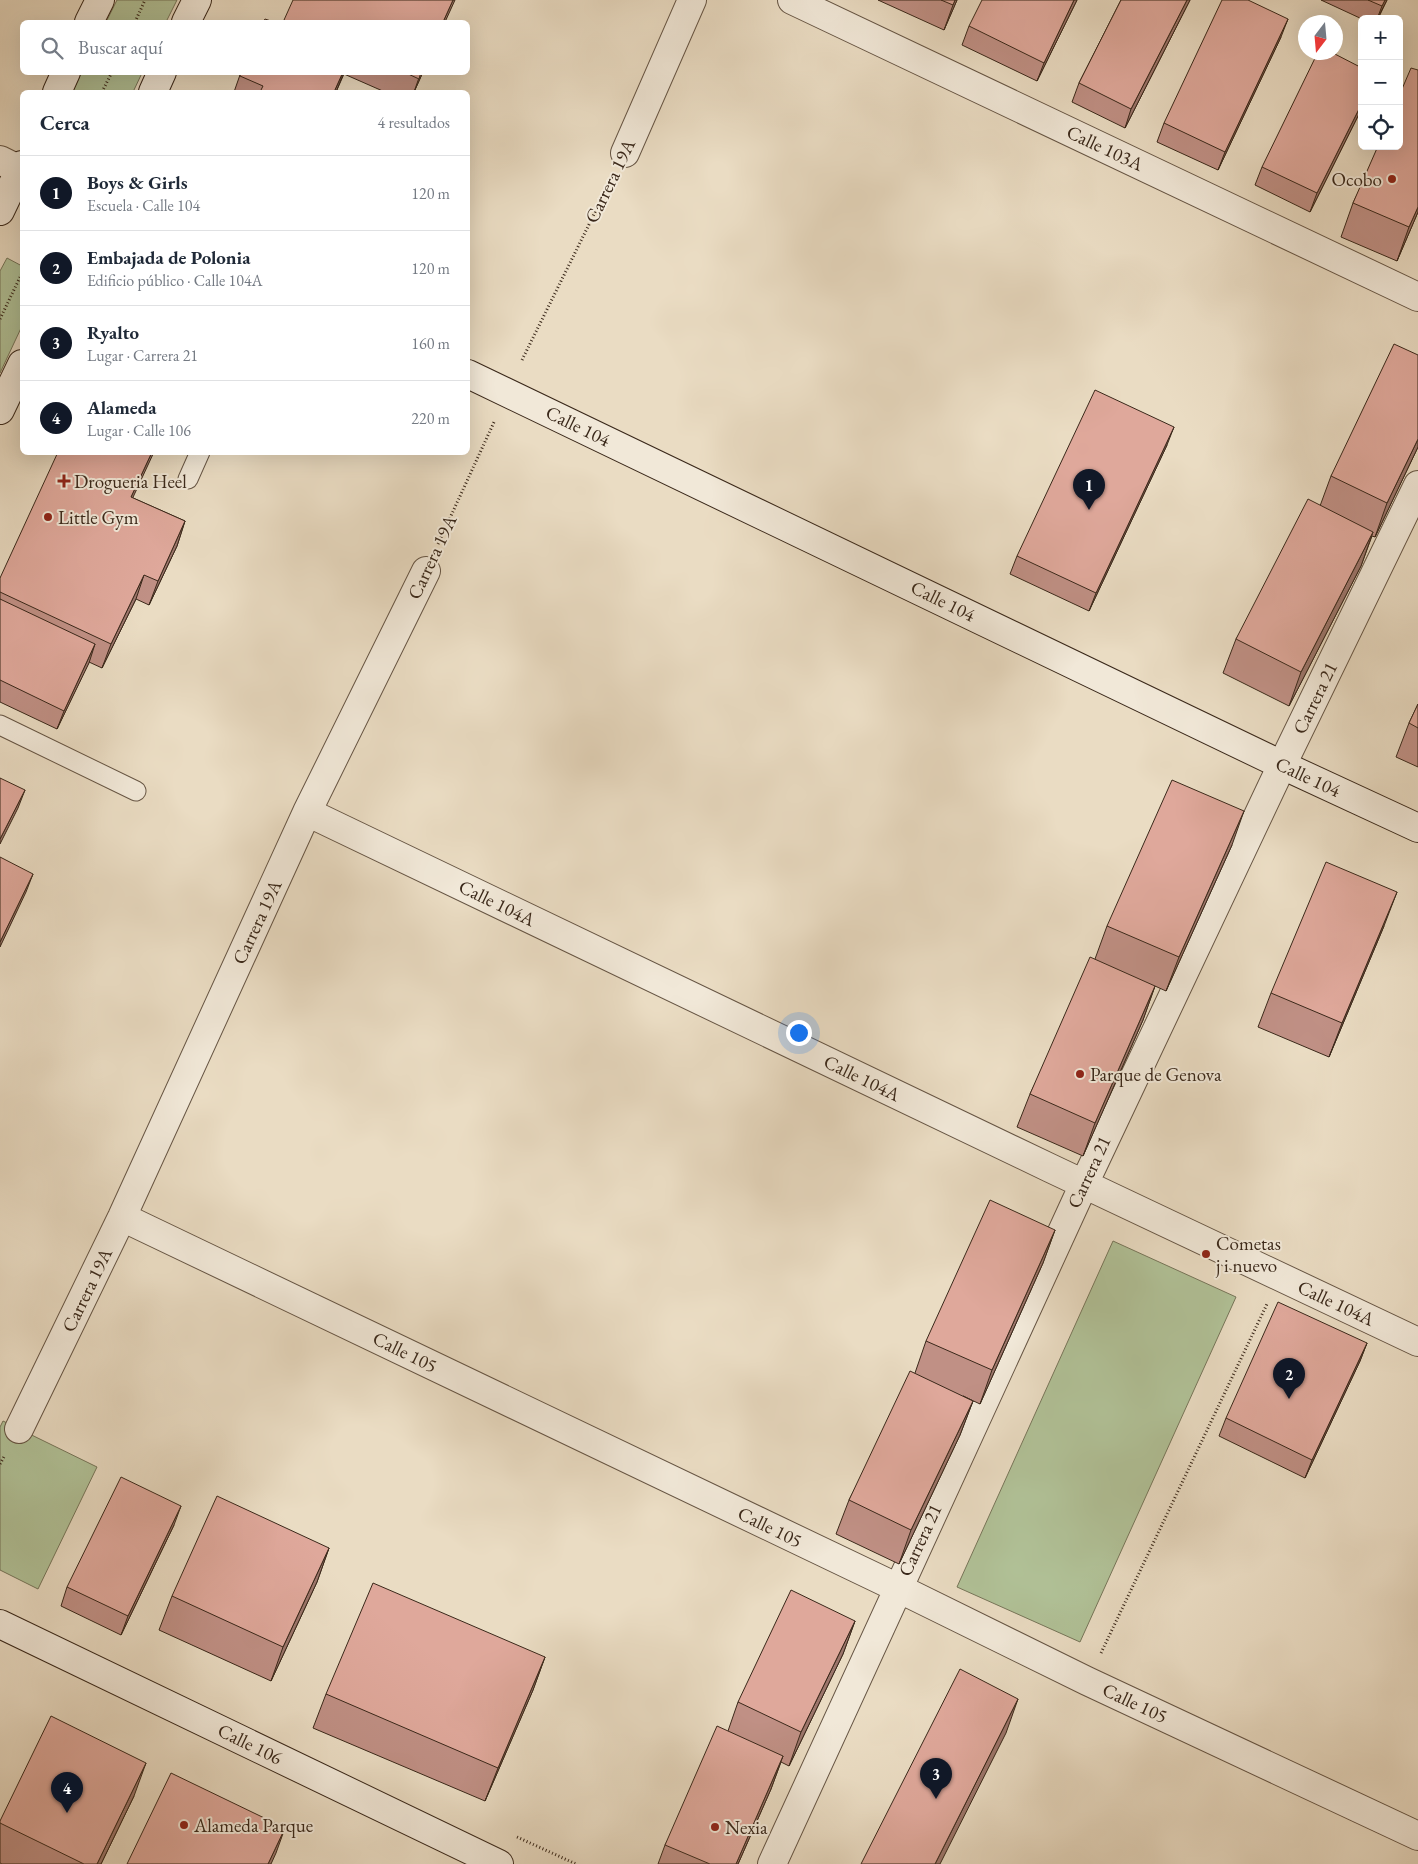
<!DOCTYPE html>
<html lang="es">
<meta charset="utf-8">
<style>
body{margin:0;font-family:"EB Garamond",serif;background:#f2f2f3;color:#1f2937}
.controls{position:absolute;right:15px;top:15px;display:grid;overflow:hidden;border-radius:8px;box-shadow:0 5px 20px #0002}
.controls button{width:45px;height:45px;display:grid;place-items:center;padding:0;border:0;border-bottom:1px solid #e0e1e3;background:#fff;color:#1f2937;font:25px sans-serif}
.compass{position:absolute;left:1298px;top:15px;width:45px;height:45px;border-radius:50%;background:#fff;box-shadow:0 5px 20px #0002;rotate:196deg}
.you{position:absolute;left:798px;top:1032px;width:18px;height:18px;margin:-12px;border:4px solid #fff;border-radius:50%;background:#1a73e8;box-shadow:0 0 0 8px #1a73e833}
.badge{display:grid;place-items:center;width:32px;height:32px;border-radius:50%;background:#111827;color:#fff;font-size:16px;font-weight:700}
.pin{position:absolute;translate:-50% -41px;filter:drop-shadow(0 1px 2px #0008)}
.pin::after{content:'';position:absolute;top:26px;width:18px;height:15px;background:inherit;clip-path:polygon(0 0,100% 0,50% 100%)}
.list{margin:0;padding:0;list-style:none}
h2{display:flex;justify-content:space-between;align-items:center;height:65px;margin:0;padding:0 20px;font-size:21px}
h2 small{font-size:16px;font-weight:400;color:#747a83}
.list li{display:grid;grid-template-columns:32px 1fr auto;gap:15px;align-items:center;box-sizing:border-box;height:75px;padding:0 20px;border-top:1px solid #e0e1e3}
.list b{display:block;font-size:19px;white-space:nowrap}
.list p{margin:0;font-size:16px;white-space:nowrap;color:#747a83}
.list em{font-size:16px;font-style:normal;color:#747a83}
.icon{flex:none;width:28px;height:28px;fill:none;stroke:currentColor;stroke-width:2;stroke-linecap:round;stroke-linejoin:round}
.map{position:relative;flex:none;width:1418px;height:1864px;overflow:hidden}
.search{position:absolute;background:#fff;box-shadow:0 5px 20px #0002;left:20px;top:20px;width:450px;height:55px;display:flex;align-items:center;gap:12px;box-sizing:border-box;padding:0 18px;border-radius:8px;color:#747a83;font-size:19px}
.panel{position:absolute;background:#fff;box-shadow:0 5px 20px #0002;left:20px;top:90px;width:450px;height:365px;border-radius:8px}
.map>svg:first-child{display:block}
.green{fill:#b1c298;stroke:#767559}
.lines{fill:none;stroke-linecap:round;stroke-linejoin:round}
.lane-casing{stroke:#654;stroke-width:21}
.street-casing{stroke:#654;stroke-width:30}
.secondary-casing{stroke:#3a281a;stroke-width:30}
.path{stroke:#3a281a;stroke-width:3;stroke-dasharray:1 2.5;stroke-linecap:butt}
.lane{stroke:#f1e8d8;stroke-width:19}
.street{stroke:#f1e8d8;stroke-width:28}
.secondary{stroke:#f1e8d8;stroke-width:28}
.wall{fill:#c09085;stroke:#3a281a}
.shaded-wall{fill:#9c766c;stroke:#3a281a}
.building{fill:#dfa89b;stroke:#3a281a}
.poi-dot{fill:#8f2418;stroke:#f1e8d8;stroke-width:2}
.labels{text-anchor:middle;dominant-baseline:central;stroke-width:4;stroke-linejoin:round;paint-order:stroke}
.street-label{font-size:19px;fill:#3a281a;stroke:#f1e8d8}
.poi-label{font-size:19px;fill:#3a281a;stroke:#f1e8d8;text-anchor:start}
</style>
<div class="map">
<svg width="1418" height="1864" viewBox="0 0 1418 1864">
<rect width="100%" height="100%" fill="#eadcc3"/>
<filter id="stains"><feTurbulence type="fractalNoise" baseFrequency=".004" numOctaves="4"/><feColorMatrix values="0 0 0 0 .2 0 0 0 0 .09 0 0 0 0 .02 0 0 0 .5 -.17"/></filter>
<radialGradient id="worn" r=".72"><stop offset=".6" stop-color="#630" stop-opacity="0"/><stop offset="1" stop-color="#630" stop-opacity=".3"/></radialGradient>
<path class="green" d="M 117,0 L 177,0 L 166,22 L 106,22 Z
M 82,72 L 142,72 L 142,73 L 133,92 L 72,92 Z
M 7,258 L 22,266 L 22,326 L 0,373 L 0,271 Z
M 1113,1241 L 1236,1297 L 1080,1642 L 957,1587 Z
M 3,1421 L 97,1467 L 38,1589 L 0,1570 L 0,1427 Z"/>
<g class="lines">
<g class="lane-casing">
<path id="lane" d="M 188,479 L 200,452
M 0,725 L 136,791"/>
</g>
<g class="street-casing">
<path id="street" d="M 792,0 L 1418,297
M 625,153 L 692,0
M 0,160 L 20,170
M 307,812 L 1050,1168 L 1418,1342
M 122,1217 L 898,1588 L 1087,1681 L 1418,1836
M 19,1429 L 122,1217 L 307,812 L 426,571
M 772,1864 L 1084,1184 L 1282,765 L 1418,485"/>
</g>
<g class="secondary-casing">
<path id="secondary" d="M 89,22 L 100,0
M 186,22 L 197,0
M 57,92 L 66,72
M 153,92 L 162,72
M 0,211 L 22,165
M 468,374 L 1282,765 L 1418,828
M 0,410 L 22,364
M 0,1624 L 499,1864"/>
</g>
<path class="path" d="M 135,22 L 145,0
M 102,92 L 112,72
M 0,319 L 22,273
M 522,360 L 612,178
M 438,544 L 495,420
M 0,1464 L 5,1455
M 1101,1653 L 1267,1304
M 517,1837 L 576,1864"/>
<use href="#lane" class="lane"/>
<use href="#street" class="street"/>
<use href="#secondary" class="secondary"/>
</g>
<path class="wall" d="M 878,0 L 957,0 L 944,30 Z
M 1077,0 L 1037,81 L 962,45 L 969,26 Z
M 1121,0 L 1190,0 L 1125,128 L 1072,102 L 1079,83 Z
M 1321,0 L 1387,0 L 1378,19 L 1362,19 Z
M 1281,37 L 1218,170 L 1157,142 L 1164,123 Z
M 1362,68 L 1362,108 L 1310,212 L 1255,185 L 1262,167 Z
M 1418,70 L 1418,212 L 1397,261 L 1341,237 L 1353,203 Z
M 241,72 L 423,72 L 414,92 L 385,92 L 344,74 L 336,92 L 234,92 Z
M 1418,355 L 1418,447 L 1375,537 L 1372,536 L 1361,566 L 1289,706 L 1223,673 L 1236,639 L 1320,506 L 1331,476 Z
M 1167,445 L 1089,611 L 1010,574 L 1017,556 Z
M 133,498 L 185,521 L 177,546 L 149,605 L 136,599 L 102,668 L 89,662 L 57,729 L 0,702 L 0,578 Z
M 1418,704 L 1418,767 L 1396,757 L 1409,723 Z
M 1232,845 L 1166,991 L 1155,986 L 1143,1020 L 1083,1156 L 1017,1127 L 1030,1094 L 1095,959 L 1107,926 Z
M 1384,926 L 1329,1057 L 1258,1027 L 1271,993 Z
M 1055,1230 L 1043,1263 L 980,1404 L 963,1396 L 973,1401 L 960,1435 L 899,1564 L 836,1534 L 849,1500 L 915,1373 L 926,1341 Z
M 1367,1343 L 1360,1361 L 1305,1478 L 1219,1436 L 1226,1418 Z
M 174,1525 L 121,1635 L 61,1606 L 67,1587 Z
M 329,1548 L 317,1582 L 271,1681 L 159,1630 L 172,1596 Z
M 855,1621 L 843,1654 L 789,1766 L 781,1762 L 771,1789 L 738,1864 L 658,1864 L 665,1845 L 728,1731 L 738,1702 Z
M 545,1657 L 533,1690 L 485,1801 L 313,1728 L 326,1694 Z
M 134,1796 L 101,1864 L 2,1864 L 0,1863 L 0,1821 Z"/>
<path class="shaded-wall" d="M 453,0 L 455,0 L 445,22 L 443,22 Z
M 955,0 L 957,0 L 944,30 L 953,5 Z
M 1074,0 L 1077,0 L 1037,81 L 1044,63 Z
M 1187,0 L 1190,0 L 1125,128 L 1131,109 Z
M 1385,0 L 1387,0 L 1377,19 L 1382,6 Z
M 1288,19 L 1281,37 L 1218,170 L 1225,152 Z
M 343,72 L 344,72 L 336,92 L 334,92 Z
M 421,72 L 423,72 L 414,92 Z
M 1362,103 L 1362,108 L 1310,212 L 1317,193 Z
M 1418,207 L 1418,212 L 1397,261 L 1409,227 Z
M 1174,427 L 1167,445 L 1089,611 L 1096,593 Z
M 1418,439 L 1418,447 L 1375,537 L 1387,503 Z
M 152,452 L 154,452 L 122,521 L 131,497 Z
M 185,521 L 177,546 L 149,605 L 158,581 Z
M 1373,532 L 1361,566 L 1289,706 L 1301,672 Z
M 144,575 L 136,599 L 102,668 L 111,644 Z
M 95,644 L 89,663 L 57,729 L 64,711 Z
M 25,790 L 18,808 L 0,844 L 0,839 Z
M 1244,811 L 1232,845 L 1166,991 L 1179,957 Z
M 33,874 L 26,892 L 0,947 L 0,942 Z
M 1397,892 L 1384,926 L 1329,1057 L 1342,1023 Z
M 1155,986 L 1143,1020 L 1083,1156 L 1095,1123 Z
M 1055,1230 L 1043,1263 L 980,1404 L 992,1370 Z
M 1367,1343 L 1360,1361 L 1305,1478 L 1312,1460 Z
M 973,1401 L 960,1435 L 899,1564 L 911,1530 Z
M 181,1506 L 174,1525 L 121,1635 L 128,1616 Z
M 329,1548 L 317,1582 L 271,1681 L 283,1647 Z
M 855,1621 L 843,1654 L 789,1766 L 801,1732 Z
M 545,1657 L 533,1690 L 485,1801 L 498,1768 Z
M 1018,1699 L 1006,1733 L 940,1864 L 935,1864 Z
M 783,1756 L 771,1789 L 738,1864 L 736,1864 Z
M 146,1763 L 134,1796 L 101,1864 L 97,1864 Z
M 285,1828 L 276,1853 L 271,1864 L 268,1864 Z"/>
<path class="building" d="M 293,0 L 453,0 L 443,22 L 289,22 L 284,20 Z
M 941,0 L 955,0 L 953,5 Z
M 982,0 L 1074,0 L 1044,63 L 969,26 Z
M 1121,0 L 1187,0 L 1131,109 L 1079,83 Z
M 1222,0 L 1248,0 L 1288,19 L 1225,152 L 1164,123 Z
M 1368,0 L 1385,0 L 1382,6 Z
M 265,19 L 274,22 L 263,22 Z
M 1318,52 L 1331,52 L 1362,68 L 1362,103 L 1317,193 L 1262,167 Z
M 1411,68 L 1418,70 L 1418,207 L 1409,227 L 1353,203 L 1378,146 L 1399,146 L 1399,96 Z
M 241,72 L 343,72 L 334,92 L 260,92 L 263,86 L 240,76 Z
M 404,72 L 421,72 L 419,79 Z
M 1394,344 L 1418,355 L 1418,439 L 1387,503 L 1331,476 Z
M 1095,390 L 1174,427 L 1096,593 L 1017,556 Z
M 58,452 L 152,452 L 131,497 L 185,521 L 158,581 L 144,575 L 111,644 L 0,592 L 0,578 Z
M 1308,499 L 1373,532 L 1301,672 L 1236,639 Z
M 0,599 L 95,644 L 64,711 L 0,680 Z
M 1418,704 L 1418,728 L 1409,723 Z
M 0,778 L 25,790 L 0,839 Z
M 1172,780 L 1244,811 L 1179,957 L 1107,926 Z
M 0,857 L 33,874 L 0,942 Z
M 1326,862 L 1397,892 L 1342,1023 L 1271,993 Z
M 1090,957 L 1155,986 L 1095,1123 L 1030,1094 Z
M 990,1200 L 1055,1230 L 992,1370 L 926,1341 Z
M 1278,1302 L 1367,1343 L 1312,1460 L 1226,1418 Z
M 910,1371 L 973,1401 L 911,1530 L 849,1500 Z
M 121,1477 L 181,1506 L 128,1616 L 67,1587 Z
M 217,1496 L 329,1548 L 283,1647 L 172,1596 Z
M 373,1583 L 545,1657 L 498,1768 L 326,1694 Z
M 791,1590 L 855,1621 L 801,1732 L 738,1702 Z
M 960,1669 L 1018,1699 L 935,1864 L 861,1864 Z
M 51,1716 L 146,1763 L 97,1864 L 84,1864 L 0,1823 L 0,1821 Z
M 717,1726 L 783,1756 L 736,1864 L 710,1864 L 665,1845 Z
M 171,1773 L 285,1828 L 268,1864 L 127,1864 Z"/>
<g class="poi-dot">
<circle cx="1392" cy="179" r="5"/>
<path d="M61.5 473.5h5v5h5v5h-5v5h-5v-5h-5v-5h5z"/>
<circle cx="48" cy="517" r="5"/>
<circle cx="1080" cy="1074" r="5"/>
<circle cx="1206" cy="1254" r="5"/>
<circle cx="184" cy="1825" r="5"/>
<circle cx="715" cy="1827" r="5"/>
</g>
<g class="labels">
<g class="street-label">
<text transform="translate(1105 148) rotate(25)">Calle 103A</text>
<text transform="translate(610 181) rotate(-64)">Carrera 19A</text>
<text transform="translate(578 426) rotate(26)">Calle 104</text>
<text transform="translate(432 557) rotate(-65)">Carrera 19A</text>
<text transform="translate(943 601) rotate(26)">Calle 104</text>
<text transform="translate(1315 698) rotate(-64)">Carrera 21</text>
<text transform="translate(1308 777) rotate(25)">Calle 104</text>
<text transform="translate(497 903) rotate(26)">Calle 104A</text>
<text transform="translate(257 922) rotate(-65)">Carrera 19A</text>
<text transform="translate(862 1078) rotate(26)">Calle 104A</text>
<text transform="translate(1089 1172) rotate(-65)">Carrera 21</text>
<text transform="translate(87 1290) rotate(-64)">Carrera 19A</text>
<text transform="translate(1336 1303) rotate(25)">Calle 104A</text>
<text transform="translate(405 1352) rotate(26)">Calle 105</text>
<text transform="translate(770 1527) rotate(26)">Calle 105</text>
<text transform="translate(920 1540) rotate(-65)">Carrera 21</text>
<text transform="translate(1135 1703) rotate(25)">Calle 105</text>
<text transform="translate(250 1744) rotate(26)">Calle 106</text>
</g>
<g class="poi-label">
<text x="1382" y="179" text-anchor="end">Ocobo</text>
<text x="74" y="481">Drogueria Heel</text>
<text x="58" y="517">Little Gym</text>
<text x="1090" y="1074">Parque de Genova</text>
<text x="1216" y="1243">Cometas<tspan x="1216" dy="22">j i nuevo</tspan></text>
<text x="194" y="1825">Alameda Parque</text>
<text x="725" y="1827">Nexia</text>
</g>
</g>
<rect width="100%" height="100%" filter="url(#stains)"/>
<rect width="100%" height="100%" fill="url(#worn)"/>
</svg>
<div class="controls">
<button>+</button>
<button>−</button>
<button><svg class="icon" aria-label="locate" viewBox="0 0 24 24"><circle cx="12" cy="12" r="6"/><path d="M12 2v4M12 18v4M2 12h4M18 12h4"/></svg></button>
</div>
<svg class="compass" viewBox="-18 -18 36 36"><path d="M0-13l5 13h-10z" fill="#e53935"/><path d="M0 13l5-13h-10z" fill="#747a83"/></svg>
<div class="you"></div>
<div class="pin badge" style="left:1089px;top:510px">1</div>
<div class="pin badge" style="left:1289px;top:1399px">2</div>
<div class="pin badge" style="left:936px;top:1799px">3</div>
<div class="pin badge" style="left:67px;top:1813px">4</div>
<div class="search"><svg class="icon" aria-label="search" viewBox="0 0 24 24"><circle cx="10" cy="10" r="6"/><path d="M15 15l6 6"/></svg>Buscar aquí</div>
<section class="panel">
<h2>Cerca<small>4 resultados</small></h2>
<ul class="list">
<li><span class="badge">1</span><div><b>Boys &amp; Girls</b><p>Escuela · Calle 104</p></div><em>120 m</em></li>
<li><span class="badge">2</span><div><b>Embajada de Polonia</b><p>Edificio público · Calle 104A</p></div><em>120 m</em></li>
<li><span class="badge">3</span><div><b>Ryalto</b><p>Lugar · Carrera 21</p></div><em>160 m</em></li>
<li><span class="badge">4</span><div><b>Alameda</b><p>Lugar · Calle 106</p></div><em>220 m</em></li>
</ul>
</section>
</div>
